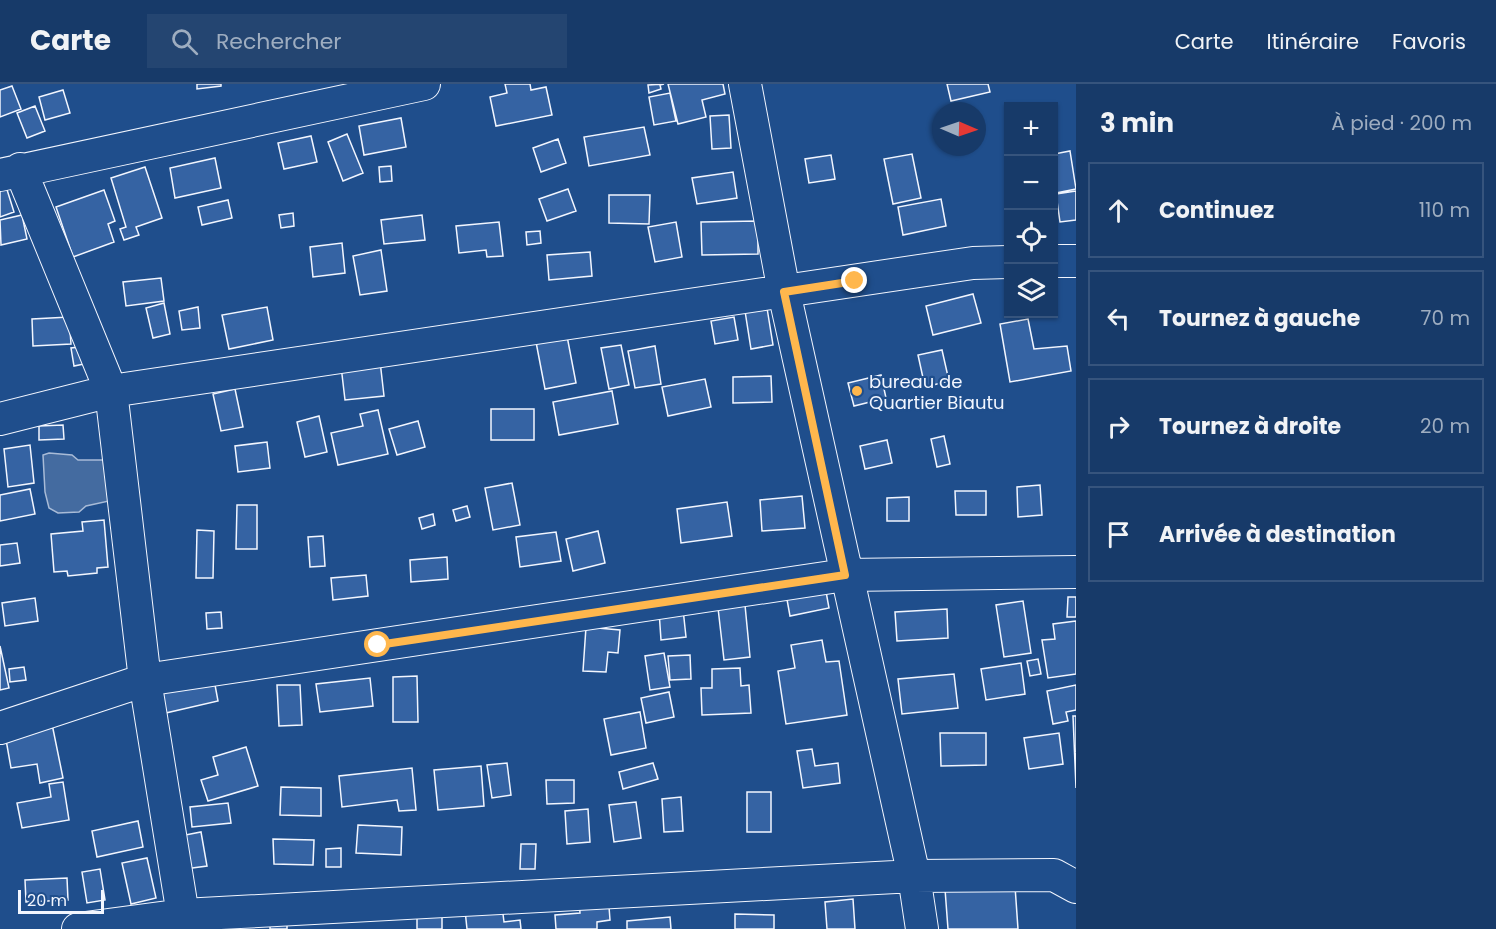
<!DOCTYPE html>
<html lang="fr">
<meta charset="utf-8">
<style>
body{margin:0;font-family:Poppins,sans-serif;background:#244571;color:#f1f3f6}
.controls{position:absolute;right:18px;top:18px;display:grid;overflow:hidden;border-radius:0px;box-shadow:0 2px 4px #0004}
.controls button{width:54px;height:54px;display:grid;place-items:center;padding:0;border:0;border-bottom:2px solid #36547d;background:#173a69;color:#f1f3f6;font:30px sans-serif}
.compass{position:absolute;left:932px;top:18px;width:54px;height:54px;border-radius:50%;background:#173a69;box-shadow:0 2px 4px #0004;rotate:92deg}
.scale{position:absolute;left:18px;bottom:15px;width:86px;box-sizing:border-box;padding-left:6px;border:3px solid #f2f6ff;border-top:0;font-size:16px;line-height:21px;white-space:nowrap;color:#f2f6ff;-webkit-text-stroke:4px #1f4e8c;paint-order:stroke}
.stop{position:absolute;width:18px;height:18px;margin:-14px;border:4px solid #ffb74d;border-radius:50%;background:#fff}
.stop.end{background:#ffb74d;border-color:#fff;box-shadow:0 2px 6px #0008}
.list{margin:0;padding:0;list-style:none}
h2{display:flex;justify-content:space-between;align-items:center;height:78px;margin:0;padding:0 24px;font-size:26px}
h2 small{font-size:20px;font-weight:400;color:#9eadc0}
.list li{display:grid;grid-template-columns:39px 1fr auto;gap:18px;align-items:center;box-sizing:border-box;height:96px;margin:0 12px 12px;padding:0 12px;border:2px solid #36547d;border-radius:0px}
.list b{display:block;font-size:22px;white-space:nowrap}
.list em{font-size:20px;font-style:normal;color:#9eadc0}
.icon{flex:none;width:33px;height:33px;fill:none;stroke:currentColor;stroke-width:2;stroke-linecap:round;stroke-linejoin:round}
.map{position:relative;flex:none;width:1076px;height:845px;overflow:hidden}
header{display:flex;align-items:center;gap:36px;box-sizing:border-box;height:84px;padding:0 30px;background:#173a69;border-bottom:2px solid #36547d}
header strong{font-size:28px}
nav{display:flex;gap:33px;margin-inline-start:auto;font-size:21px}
.search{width:420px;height:54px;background:#244571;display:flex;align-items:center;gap:15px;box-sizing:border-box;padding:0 21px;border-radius:0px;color:#9eadc0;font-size:22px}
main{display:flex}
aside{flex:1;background:#173a69}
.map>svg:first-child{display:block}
.water{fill:#446ba0;stroke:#a8bbd7;stroke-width:1.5}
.building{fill:#3563a3;stroke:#f2f6ff;stroke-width:1.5}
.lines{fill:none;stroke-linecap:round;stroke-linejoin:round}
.minor-casing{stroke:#f2f6ff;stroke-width:34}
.minor{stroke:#1f4e8c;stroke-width:32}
.route{stroke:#ffb74d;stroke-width:8}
.poi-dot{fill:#ffb74d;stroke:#1f4e8c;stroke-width:2}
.labels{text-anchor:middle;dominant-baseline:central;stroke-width:4.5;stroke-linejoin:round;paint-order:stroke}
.poi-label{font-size:18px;fill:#f2f6ff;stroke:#1f4e8c;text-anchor:start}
</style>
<header>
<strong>Carte</strong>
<div class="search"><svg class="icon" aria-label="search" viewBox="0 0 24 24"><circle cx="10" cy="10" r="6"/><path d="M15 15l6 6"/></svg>Rechercher</div>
<nav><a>Carte</a><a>Itinéraire</a><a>Favoris</a></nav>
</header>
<main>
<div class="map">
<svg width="1076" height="845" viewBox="0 0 1076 845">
<rect width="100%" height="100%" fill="#1f4e8c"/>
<path class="water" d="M 49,369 L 72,371 L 78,376 L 104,376 L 109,417 L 86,422 L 79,428 L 58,429 L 49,424 L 45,408 L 43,371 Z"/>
<path class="building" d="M 197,0 L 221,0 L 221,2 L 197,5 Z
M 505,0 L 530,0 L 531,6 L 546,3 L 552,31 L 496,42 L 490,13 L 507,9 Z
M 664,0 L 660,1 L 661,5 L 649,9 L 648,1 Z
M 668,0 L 723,0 L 725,10 L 702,16 L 706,33 L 678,40 Z
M 947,0 L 988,0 L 990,8 L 951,17 Z
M 12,2 L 21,25 L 0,33 L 0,6 Z
M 63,6 L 70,29 L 45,36 L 39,13 Z
M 670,9 L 676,37 L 654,41 L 649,13 Z
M 35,22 L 45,47 L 27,54 L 17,29 Z
M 729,31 L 731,64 L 712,65 L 710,32 Z
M 401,34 L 406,63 L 364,71 L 359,42 Z
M 644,43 L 650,71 L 589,82 L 584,53 Z
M 347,50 L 363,89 L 343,97 L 328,58 Z
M 311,52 L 317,78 L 284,85 L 278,59 Z
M 558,55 L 566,79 L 541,88 L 533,64 Z
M 1070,67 L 1076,105 L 1056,109 L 1054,70 Z
M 912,70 L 921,114 L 893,120 L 884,75 Z
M 831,71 L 835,95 L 809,99 L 805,75 Z
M 215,74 L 221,104 L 175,114 L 170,84 Z
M 391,82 L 392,97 L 380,98 L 379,83 Z
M 145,83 L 162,134 L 136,143 L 139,151 L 124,156 L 120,145 L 126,143 L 111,94 Z
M 733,88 L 737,114 L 697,120 L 692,94 Z
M 4,96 L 14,128 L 0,133 L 0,97 Z
M 568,105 L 576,127 L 547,137 L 539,115 Z
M 104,106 L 115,137 L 108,140 L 114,158 L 73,173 L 56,123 Z
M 1076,107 L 1076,136 L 1060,138 L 1056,110 Z
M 609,111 L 650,111 L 649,140 L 609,139 Z
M 941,115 L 946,142 L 903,151 L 898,123 Z
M 228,116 L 232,134 L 202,141 L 198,123 Z
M 293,129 L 294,142 L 281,144 L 279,131 Z
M 1054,129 L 1057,129 L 1057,148 L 1054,148 Z
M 22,131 L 27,155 L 1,161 L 0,136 Z
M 422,131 L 425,156 L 384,160 L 381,136 Z
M 758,137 L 758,170 L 702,171 L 701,138 Z
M 499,138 L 503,172 L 487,173 L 486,166 L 459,169 L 456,142 Z
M 676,138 L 682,173 L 655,178 L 648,143 Z
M 540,147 L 541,159 L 527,161 L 526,148 Z
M 342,159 L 345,189 L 313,193 L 310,163 Z
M 381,166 L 387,207 L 360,211 L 353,172 Z
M 590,168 L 592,192 L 549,196 L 547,171 Z
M 1054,183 L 1055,230 L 1029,230 L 1054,230 Z
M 161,194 L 164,217 L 126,222 L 123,198 Z
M 973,210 L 981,239 L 933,251 L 926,222 Z
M 164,219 L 170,250 L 153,254 L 146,224 Z
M 198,223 L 200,244 L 182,246 L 179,227 Z
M 267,223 L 273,256 L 229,265 L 222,231 Z
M 767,224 L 773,261 L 751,265 L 745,227 Z
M 69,233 L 71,260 L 33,262 L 32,235 Z
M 734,233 L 738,256 L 715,260 L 711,237 Z
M 1028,235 L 1034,265 L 1067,262 L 1071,287 L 1010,298 L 1000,240 Z
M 567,252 L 576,299 L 545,305 L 536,258 Z
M 621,261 L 629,301 L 609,305 L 601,264 Z
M 87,262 L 89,279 L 74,282 L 71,264 Z
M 655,262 L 661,300 L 635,304 L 628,267 Z
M 942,266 L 949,297 L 925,303 L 918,271 Z
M 380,277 L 384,312 L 345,316 L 341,282 Z
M 881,291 L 886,314 L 854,322 L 848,299 Z
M 771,292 L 772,318 L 733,319 L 733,293 Z
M 705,295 L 711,323 L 668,332 L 662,303 Z
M 235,305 L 243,343 L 221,347 L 213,310 Z
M 612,307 L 618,340 L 559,351 L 553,318 Z
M 491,325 L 534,325 L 534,356 L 491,356 Z
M 378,326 L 388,370 L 338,381 L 331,349 L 363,342 L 360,330 Z
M 319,332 L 327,368 L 305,373 L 297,338 Z
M 418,337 L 425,363 L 397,371 L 389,345 Z
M 63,341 L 64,355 L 39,356 L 39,342 Z
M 944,352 L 950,380 L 937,383 L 931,355 Z
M 887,356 L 892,379 L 865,385 L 860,362 Z
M 267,358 L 270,384 L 238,388 L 235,362 Z
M 30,361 L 34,399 L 8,403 L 4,365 Z
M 512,399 L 520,441 L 493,446 L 485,404 Z
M 1040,401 L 1042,431 L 1018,433 L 1017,403 Z
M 30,405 L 35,430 L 0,437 L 0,411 Z
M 955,407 L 986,407 L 986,431 L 956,431 Z
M 802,412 L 805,444 L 762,447 L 760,416 Z
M 909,413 L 909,437 L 887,437 L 887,414 Z
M 727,418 L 732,452 L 681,459 L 677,425 Z
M 237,421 L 257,421 L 257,465 L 236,465 Z
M 467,422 L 470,433 L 456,437 L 453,426 Z
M 433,430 L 435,441 L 422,445 L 419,434 Z
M 104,436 L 108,483 L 97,484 L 97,489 L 68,492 L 67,487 L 54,488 L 51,450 L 83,447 L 82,438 Z
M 197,446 L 214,447 L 213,494 L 196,494 Z
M 598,447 L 605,479 L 573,487 L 566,455 Z
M 556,448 L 561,477 L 520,483 L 516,453 Z
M 323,452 L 325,482 L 310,483 L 308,453 Z
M 17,459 L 20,479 L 0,482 L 0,461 Z
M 447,473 L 448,495 L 411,498 L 410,476 Z
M 366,491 L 368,512 L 333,516 L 331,494 Z
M 825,502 L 829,524 L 790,532 L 786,510 Z
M 1068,513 L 1076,513 L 1076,533 L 1067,533 Z
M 35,514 L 38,537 L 5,542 L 2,519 Z
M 1023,517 L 1031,569 L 1004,573 L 996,521 Z
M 745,521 L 750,573 L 724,576 L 718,524 Z
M 683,525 L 686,553 L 661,556 L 659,527 Z
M 947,525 L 948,554 L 897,557 L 895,528 Z
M 221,528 L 222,544 L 207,545 L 206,529 Z
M 1076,537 L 1076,590 L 1048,594 L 1042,556 L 1055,555 L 1053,540 Z
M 586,543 L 620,546 L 618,569 L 608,568 L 606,588 L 583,587 Z
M 822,556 L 826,578 L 839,577 L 847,631 L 786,640 L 778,587 L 795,584 L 791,561 Z
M 0,562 L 9,604 L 0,606 Z
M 664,569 L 670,603 L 650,606 L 645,572 Z
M 690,571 L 691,595 L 670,596 L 668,572 Z
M 1038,575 L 1041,590 L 1030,592 L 1027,577 Z
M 1021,579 L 1025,610 L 986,616 L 981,585 Z
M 24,583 L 26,596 L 10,598 L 9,585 Z
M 740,584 L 741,602 L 749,601 L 751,629 L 702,631 L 701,604 L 712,604 L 712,585 Z
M 213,590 L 218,617 L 157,631 L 151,603 Z
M 954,590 L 958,624 L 902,630 L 898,595 Z
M 417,592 L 418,638 L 393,638 L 393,593 Z
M 370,594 L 373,622 L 320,628 L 316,600 Z
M 277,601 L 300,601 L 302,641 L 279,642 Z
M 1076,601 L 1076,626 L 1066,628 L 1068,637 L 1053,640 L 1047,607 Z
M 669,608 L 674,633 L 646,639 L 641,614 Z
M 640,628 L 646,664 L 611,671 L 604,635 Z
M 1073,632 L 1076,632 L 1076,704 Z
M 52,640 L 63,694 L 40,699 L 37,680 L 11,684 L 5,650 Z
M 940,649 L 986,649 L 986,681 L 941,682 Z
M 1059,649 L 1063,680 L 1029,685 L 1024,654 Z
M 246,663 L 258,702 L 208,717 L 201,696 L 218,691 L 213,673 Z
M 812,665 L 815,682 L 838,679 L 840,699 L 803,704 L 797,667 Z
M 507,679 L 511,711 L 492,714 L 487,681 Z
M 653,679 L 658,695 L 623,705 L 619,688 Z
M 481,682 L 484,722 L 438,726 L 434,686 Z
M 412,684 L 416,726 L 399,727 L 397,716 L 342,723 L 339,692 Z
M 546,696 L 574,696 L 574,719 L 547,720 Z
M 63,698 L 69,736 L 22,744 L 17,719 L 51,713 L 49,700 Z
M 281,703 L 321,704 L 321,732 L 280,731 Z
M 747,708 L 771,708 L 771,748 L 747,748 Z
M 681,713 L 683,747 L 664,748 L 662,715 Z
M 636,718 L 641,754 L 614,758 L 609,721 Z
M 228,719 L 231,739 L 192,743 L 190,723 Z
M 588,725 L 590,758 L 567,760 L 565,727 Z
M 138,737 L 143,763 L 97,773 L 92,747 Z
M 358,741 L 402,743 L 401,771 L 356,769 Z
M 201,748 L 207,782 L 185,785 L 180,752 Z
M 273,755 L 314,756 L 313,781 L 274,780 Z
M 521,760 L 536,760 L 535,785 L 520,785 Z
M 341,764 L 341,783 L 326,783 L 326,765 Z
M 147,774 L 156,814 L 131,820 L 122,779 Z
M 100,785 L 105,816 L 87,819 L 82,788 Z
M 67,794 L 68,816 L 26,818 L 25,796 Z
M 1015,802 L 1018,845 L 948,845 L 945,805 Z
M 608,809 L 610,836 L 597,838 L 597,845 L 556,845 L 555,831 L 580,829 L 579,812 Z
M 853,815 L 855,845 L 827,845 L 825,818 Z
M 502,822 L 504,838 L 520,836 L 521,845 L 467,845 L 465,826 Z
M 735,830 L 774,831 L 774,845 L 735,845 Z
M 417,833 L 442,833 L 442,845 L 417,845 Z
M 670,833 L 671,845 L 627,845 L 627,837 Z
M 270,834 L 287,835 L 287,845 L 270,845 Z"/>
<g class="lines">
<g class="minor-casing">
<path id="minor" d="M 745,0 L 784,208 L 914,792 L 922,845
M 20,85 L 111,307 L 145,596 L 183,831
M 0,91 L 424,0
M 1054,177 L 1076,177
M 0,335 L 111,307 L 973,179 L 1008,178
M 0,644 L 145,596 L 845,491 L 1076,488
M 78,845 L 183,831 L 914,792 L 1054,791 L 1076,803"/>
</g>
<use href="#minor" class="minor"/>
</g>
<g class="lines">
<path class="route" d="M 378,561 L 845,491 L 784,208 L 855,197"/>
</g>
<circle class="poi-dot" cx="857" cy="307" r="6"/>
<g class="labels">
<g class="poi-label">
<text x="869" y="297">bureau de<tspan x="869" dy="21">Quartier Biautu</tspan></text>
</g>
</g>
</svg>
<div class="controls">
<button>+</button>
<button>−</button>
<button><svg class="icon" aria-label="locate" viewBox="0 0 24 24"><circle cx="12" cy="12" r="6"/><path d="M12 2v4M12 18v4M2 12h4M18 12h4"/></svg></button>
<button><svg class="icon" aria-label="layers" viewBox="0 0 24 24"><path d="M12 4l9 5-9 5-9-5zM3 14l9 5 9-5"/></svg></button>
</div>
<svg class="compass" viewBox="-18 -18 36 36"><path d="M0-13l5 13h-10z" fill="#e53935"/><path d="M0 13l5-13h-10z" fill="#9eadc0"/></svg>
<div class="scale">20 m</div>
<div class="stop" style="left:378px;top:561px"></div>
<div class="stop end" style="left:855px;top:197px"></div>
</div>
<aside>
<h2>3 min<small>À pied · 200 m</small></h2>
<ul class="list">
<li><svg class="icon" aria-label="ahead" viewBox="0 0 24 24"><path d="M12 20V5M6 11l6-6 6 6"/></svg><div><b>Continuez</b></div><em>110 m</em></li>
<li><svg class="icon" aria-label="left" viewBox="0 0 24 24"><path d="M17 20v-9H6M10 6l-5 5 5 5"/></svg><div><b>Tournez à gauche</b></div><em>70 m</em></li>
<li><svg class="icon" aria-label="right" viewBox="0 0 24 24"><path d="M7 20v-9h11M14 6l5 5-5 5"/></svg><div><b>Tournez à droite</b></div><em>20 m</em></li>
<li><svg class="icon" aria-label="arrive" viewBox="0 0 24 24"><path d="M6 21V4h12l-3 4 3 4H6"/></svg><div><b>Arrivée à destination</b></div></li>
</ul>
</aside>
</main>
